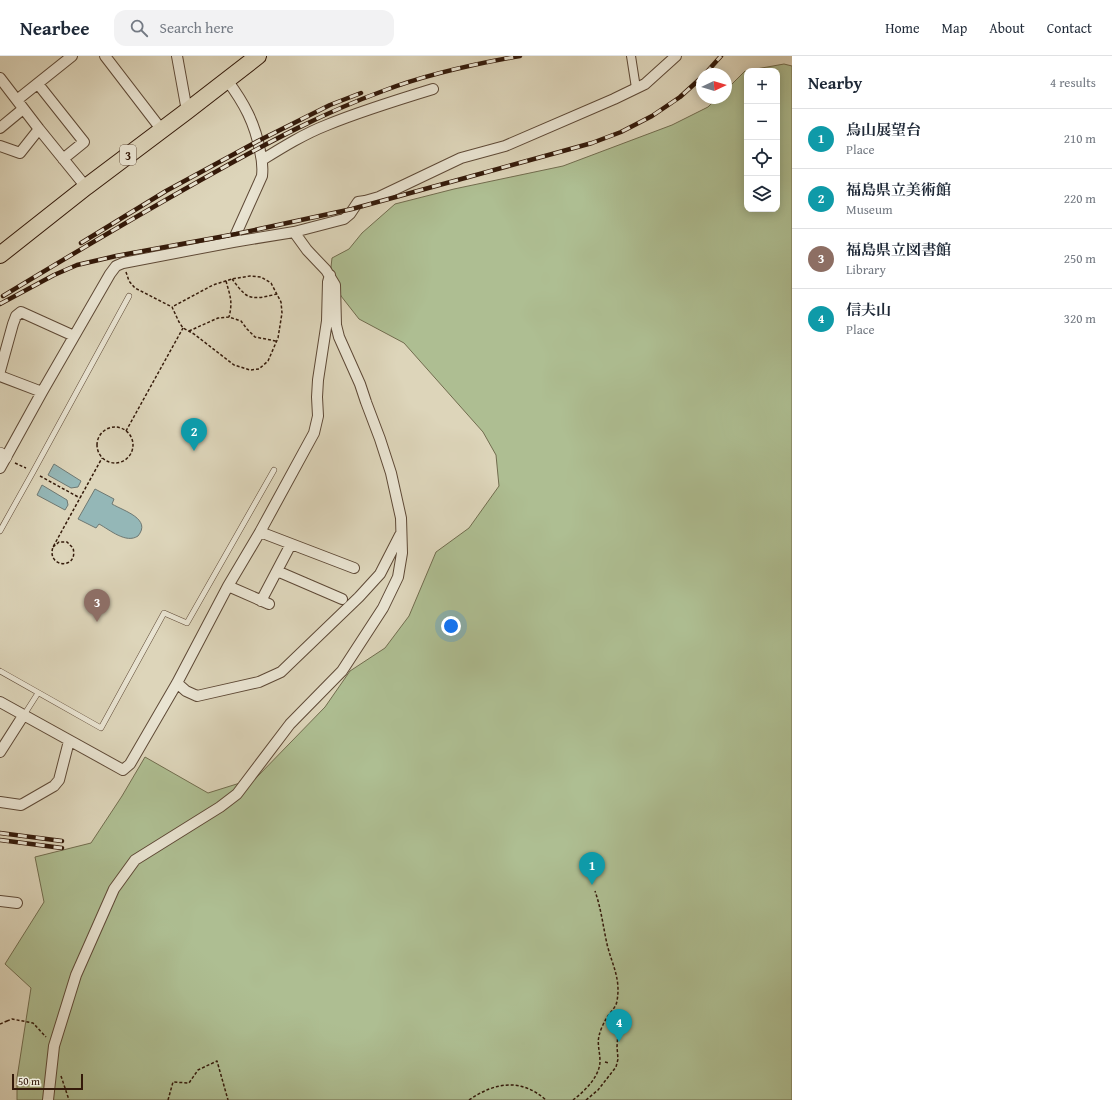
<!DOCTYPE html>
<meta charset="utf-8">
<style>
body{margin:0;font-family:"Gentium Book Plus","Noto Serif JP",serif;background:#f2f2f3;color:#1f2937}
.controls{position:absolute;right:12px;top:12px;display:grid;overflow:hidden;border-radius:8px;box-shadow:0 2px 10px #0003}
.controls button{width:36px;height:36px;display:grid;place-items:center;padding:0;border:0;border-bottom:1px solid #e0e1e3;background:#fff;color:#1f2937;font:20px sans-serif}
.compass{position:absolute;left:696px;top:12px;width:36px;height:36px;border-radius:50%;background:#fff;box-shadow:0 2px 10px #0003;rotate:86deg}
.scale{position:absolute;left:12px;bottom:10px;width:71px;box-sizing:border-box;padding-left:4px;border:2px solid #341a0a;border-top:0;font-size:11px;line-height:14px;white-space:nowrap;color:#341a0a;-webkit-text-stroke:3px #e9e4d2;paint-order:stroke}
.you{position:absolute;left:451px;top:570px;width:14px;height:14px;margin:-10px;border:3px solid #fff;border-radius:50%;background:#1a73e8;box-shadow:0 0 0 6px #1a73e833}
.badge{display:grid;place-items:center;width:26px;height:26px;border-radius:50%;background:#1a73e8;color:#fff;font-size:13px;font-weight:700}
.pin{position:absolute;translate:-50% -33px;filter:drop-shadow(0 1px 2px #0008)}
.pin::after{content:'';position:absolute;top:21px;width:14px;height:12px;background:inherit;clip-path:polygon(0 0,100% 0,50% 100%)}
.list{margin:0;padding:0;list-style:none}
h2{display:flex;justify-content:space-between;align-items:center;height:52px;margin:0;padding:0 16px;font-size:17px}
h2 small{font-size:13px;font-weight:400;color:#747a83}
.list li{display:grid;grid-template-columns:26px 1fr auto;gap:12px;align-items:center;box-sizing:border-box;height:60px;padding:0 16px;border-top:1px solid #e0e1e3}
.list b{display:block;font-size:15px;white-space:nowrap}
.list p{margin:0;font-size:13px;white-space:nowrap;color:#747a83}
.list em{font-size:13px;font-style:normal;color:#747a83}
.icon{flex:none;width:22px;height:22px;fill:none;stroke:currentColor;stroke-width:2;stroke-linecap:round;stroke-linejoin:round}
.map{position:relative;flex:none;width:792px;height:1044px;overflow:hidden}
header{display:flex;align-items:center;gap:24px;box-sizing:border-box;height:56px;padding:0 20px;background:#fff;border-bottom:1px solid #e0e1e3}
header strong{font-size:19px}
nav{display:flex;gap:22px;margin-inline-start:auto;font-size:14px}
.search{width:280px;height:36px;background:#f2f2f3;display:flex;align-items:center;gap:10px;box-sizing:border-box;padding:0 14px;border-radius:12px;color:#747a83;font-size:15px}
main{display:flex}
aside{flex:1;background:#fff}
.map>svg:first-child{display:block}
.green{fill:#aebe92;stroke:#716c4e;fill-rule:evenodd}
.water{fill:#94b7b7;stroke:#6e7872}
.lines{fill:none;stroke-linecap:round;stroke-linejoin:round}
.service-casing{stroke:#5e4936;stroke-width:6}
.pedestrian-casing{stroke:#5e4936;stroke-width:10}
.minor-casing{stroke:#5e4936;stroke-width:12}
.tertiary-casing{stroke:#5e4936;stroke-width:14}
.primary-casing{stroke:#341a0a;stroke-width:18}
.path{stroke:#341a0a;stroke-width:1.5;stroke-dasharray:3 2;stroke-linecap:butt}
.service{stroke:#e9e4d2;stroke-width:5}
.pedestrian{stroke:#e9e4d2;stroke-width:8}
.minor{stroke:#e9e4d2;stroke-width:10}
.tertiary{stroke:#e9e4d2;stroke-width:13}
.primary{stroke:#ddd5ba;stroke-width:16}
.rail-casing{stroke:#341a0a;stroke-width:4.5}
.rail{stroke:#e9e4d2;stroke-width:3;stroke-dasharray:9;stroke-linecap:butt}
.labels{text-anchor:middle;dominant-baseline:central;stroke-width:4;stroke-linejoin:round;paint-order:stroke}
.shield{fill:#e9e4d2;stroke:#6a5746;stroke-width:1}
.shield-label{font-size:12px;font-weight:bold;fill:#341a0a}
</style>
<header>
<strong>Nearbee</strong>
<div class="search"><svg class="icon" aria-label="search" viewBox="0 0 24 24"><circle cx="10" cy="10" r="6"/><path d="M15 15l6 6"/></svg>Search here</div>
<nav><a>Home</a><a>Map</a><a>About</a><a>Contact</a></nav>
</header>
<main>
<div class="map">
<svg width="792" height="1044" viewBox="0 0 792 1044">
<rect width="100%" height="100%" fill="#ddd5ba"/>
<filter id="stains"><feTurbulence type="fractalNoise" baseFrequency=".005" numOctaves="4"/><feColorMatrix values="0 0 0 0 .2 0 0 0 0 .09 0 0 0 0 .02 0 0 0 .5 -.17"/></filter>
<radialGradient id="worn" r=".72"><stop offset=".6" stop-color="#630" stop-opacity="0"/><stop offset="1" stop-color="#630" stop-opacity=".3"/></radialGradient>
<path class="green" d="M 784,8 L 792,10 L 792,1044 L 17,1044 L 17,1022 L 31,932 L 5,908 L 44,846 L 35,801 L 91,787 L 122,740 L 145,701 L 208,737 L 256,722 L 325,651 L 350,615 L 385,592 L 409,560 L 436,496 L 469,472 L 499,430 L 496,399 L 483,376 L 404,287 L 359,263 L 341,240 L 331,211 L 332,202 L 349,193 L 362,177 L 395,148 L 454,133 L 563,110 L 672,69 L 708,51 L 717,42 L 726,42 L 726,34 L 745,15 ZM 747,15 L 777,15 L 777,153 L 747,153 Z"/>
<path class="water" d="M 54,408 L 81,425 L 78,431 L 71,432 L 48,419 Z
M 42,429 L 67,444 L 68,449 L 65,454 L 37,439 Z
M 95,433 L 114,443 L 112,448 C 124,455 152,463 138,480 C 126,488 110,474 99,468 L 96,472 L 78,463 Z"/>
<g class="lines">
<g class="service-casing">
<path id="service" d="M 0,475 L 33,416 L 129,240
M 0,615 L 101,672 L 164,557 L 187,567 L 274,414
M 24,659 L 38,637"/>
</g>
<g class="pedestrian-casing">
<path id="pedestrian" d="M 631,0 L 636,32"/>
</g>
<g class="minor-casing">
<path id="minor" d="M 105,0 L 161,73
M 177,0 L 187,55
M 0,22 L 39,73 L 86,131
M 227,24 C 244,47 255,67 260,95 C 262,103 263,111 262,120 L 236,178 L 233,186
M 38,28 L 84,86 L 63,103
M 17,44 L 72,0
M 0,72 L 23,53
M 0,90 L 20,97 L 39,73
M 262,104 C 283,91 304,78 327,69 C 361,55 397,44 433,33
M 0,315 L 13,268 L 16,260 L 21,256 L 74,280
M 0,320 L 42,336
M 0,412 L 42,336 L 110,218 L 116,210 L 123,207 L 233,186 L 294,176 L 344,163 L 350,158 L 358,146 L 365,145 L 379,141 L 461,102 L 505,90 L 614,43 L 645,28 L 676,0
M 260,476 L 354,512
M 277,515 L 342,543
M 228,530 L 269,548
M 261,545 L 291,488
M 177,627 L 186,635 L 197,640 L 259,626 L 281,616 L 359,541 L 380,518 L 400,479
M 0,646 L 123,714 L 130,708 L 177,627 L 228,530 L 260,476 L 314,377 L 318,360 L 317,341 L 318,324 L 327,265 L 328,226 L 330,219
M 0,696 L 23,660
M 0,746 L 21,749 L 54,730 L 59,724 L 69,685
M 0,845 L 17,847
M 48,1044 L 54,990 L 76,919 L 114,833 L 135,804 L 220,751 L 237,738 L 290,668 L 342,615 L 383,552 L 398,521 L 402,497 L 401,462 L 391,417 L 380,383 L 366,346 L 360,328 L 339,281 L 336,269 L 335,229 L 326,214 L 307,194 L 294,176"/>
</g>
<g class="tertiary-casing">
<path id="tertiary" d="M 0,398 L 5,401"/>
</g>
<g class="primary-casing">
<path id="primary" d="M 0,199 L 86,131 L 187,55 L 258,0"/>
</g>
<path class="path" d="M 126,216 L 129,225 L 135,232 L 172,251 L 179,266 L 183,272 L 194,278 L 234,309 L 250,314 L 259,313 L 268,305 L 278,282 L 282,257 L 281,246 L 271,227 L 261,221 L 250,220 L 232,223 L 213,229 L 172,251
M 232,223 C 236,228 240,234 245,238 C 253,245 268,240 277,238
M 226,225 C 230,240 233,245 229,261
M 189,275 L 218,262 L 229,261 L 241,265 L 247,273 L 255,281 L 276,285
M97 389a18 18 0 1 1 36 0a18 18 0 1 1-36 0Z
M 126,375 L 183,272
M 15,407 L 26,412
M 40,420 L 80,442
M 53,491 L 59,486 L 67,486 L 73,492 C 79,514 46,512 53,491 L 102,402
M 7,965 L 12,963 L 33,967 L 46,981
M 0,968 L 7,965
M 605,1006 L 609,1007
M 61,1020 L 69,1044
M 168,1044 L 173,1026 L 189,1027 L 198,1014 L 217,1005 L 228,1044
M 469,1044 C 495,1026 521,1022 546,1044
M 573,1044 C 585,1035 600,1020 600,1005 C 600,996 597,988 599,980 C 600,975 603,968 606,963 C 609,957 616,952 617,945 C 621,922 612,909 607,888 C 603,870 601,852 595,835
M 586,1044 L 598,1034 L 616,1011 L 618,1003 L 617,991 L 618,976 L 609,961"/>
<use href="#service" class="service"/>
<use href="#pedestrian" class="pedestrian"/>
<use href="#minor" class="minor"/>
<use href="#tertiary" class="tertiary"/>
<use href="#primary" class="primary"/>
<g class="rail-casing">
<path id="rail" d="M 705,18 L 721,0
M 81,187 L 166,135 L 258,85 L 330,49 L 361,37
M 3,240 C 74,197 145,155 217,115 C 271,85 325,56 383,35 C 427,18 474,8 520,0
M 0,248 L 54,219 L 77,209 L 116,200 L 236,178 L 352,153 L 592,87 L 621,76 L 652,60 L 680,41 L 702,21
M 0,777 L 62,785
M 0,784 L 62,792"/>
</g>
<use href="#rail" class="rail"/>
</g>
<g class="labels">
<rect class="shield" x="120" y="89" width="16" height="20" rx="3"/>
<g class="shield-label">
<text x="128" y="99">3</text>
</g>
</g>
<rect width="100%" height="100%" filter="url(#stains)"/>
<rect width="100%" height="100%" fill="url(#worn)"/>
</svg>
<div class="controls">
<button>+</button>
<button>−</button>
<button><svg class="icon" aria-label="locate" viewBox="0 0 24 24"><circle cx="12" cy="12" r="6"/><path d="M12 2v4M12 18v4M2 12h4M18 12h4"/></svg></button>
<button><svg class="icon" aria-label="layers" viewBox="0 0 24 24"><path d="M12 4l9 5-9 5-9-5zM3 14l9 5 9-5"/></svg></button>
</div>
<svg class="compass" viewBox="-18 -18 36 36"><path d="M0-13l5 13h-10z" fill="#e53935"/><path d="M0 13l5-13h-10z" fill="#747a83"/></svg>
<div class="scale">50 m</div>
<div class="you"></div>
<div class="pin badge" style="left:592px;top:829px;background:#0f9aa8">1</div>
<div class="pin badge" style="left:194px;top:395px;background:#0f9aa8">2</div>
<div class="pin badge" style="left:97px;top:566px;background:#8d6e63">3</div>
<div class="pin badge" style="left:619px;top:986px;background:#0f9aa8">4</div>
</div>
<aside>
<h2>Nearby<small>4 results</small></h2>
<ul class="list">
<li><span class="badge" style="background:#0f9aa8">1</span><div><b>烏山展望台</b><p>Place</p></div><em>210 m</em></li>
<li><span class="badge" style="background:#0f9aa8">2</span><div><b>福島県立美術館</b><p>Museum</p></div><em>220 m</em></li>
<li><span class="badge" style="background:#8d6e63">3</span><div><b>福島県立図書館</b><p>Library</p></div><em>250 m</em></li>
<li><span class="badge" style="background:#0f9aa8">4</span><div><b>信夫山</b><p>Place</p></div><em>320 m</em></li>
</ul>
</aside>
</main>
